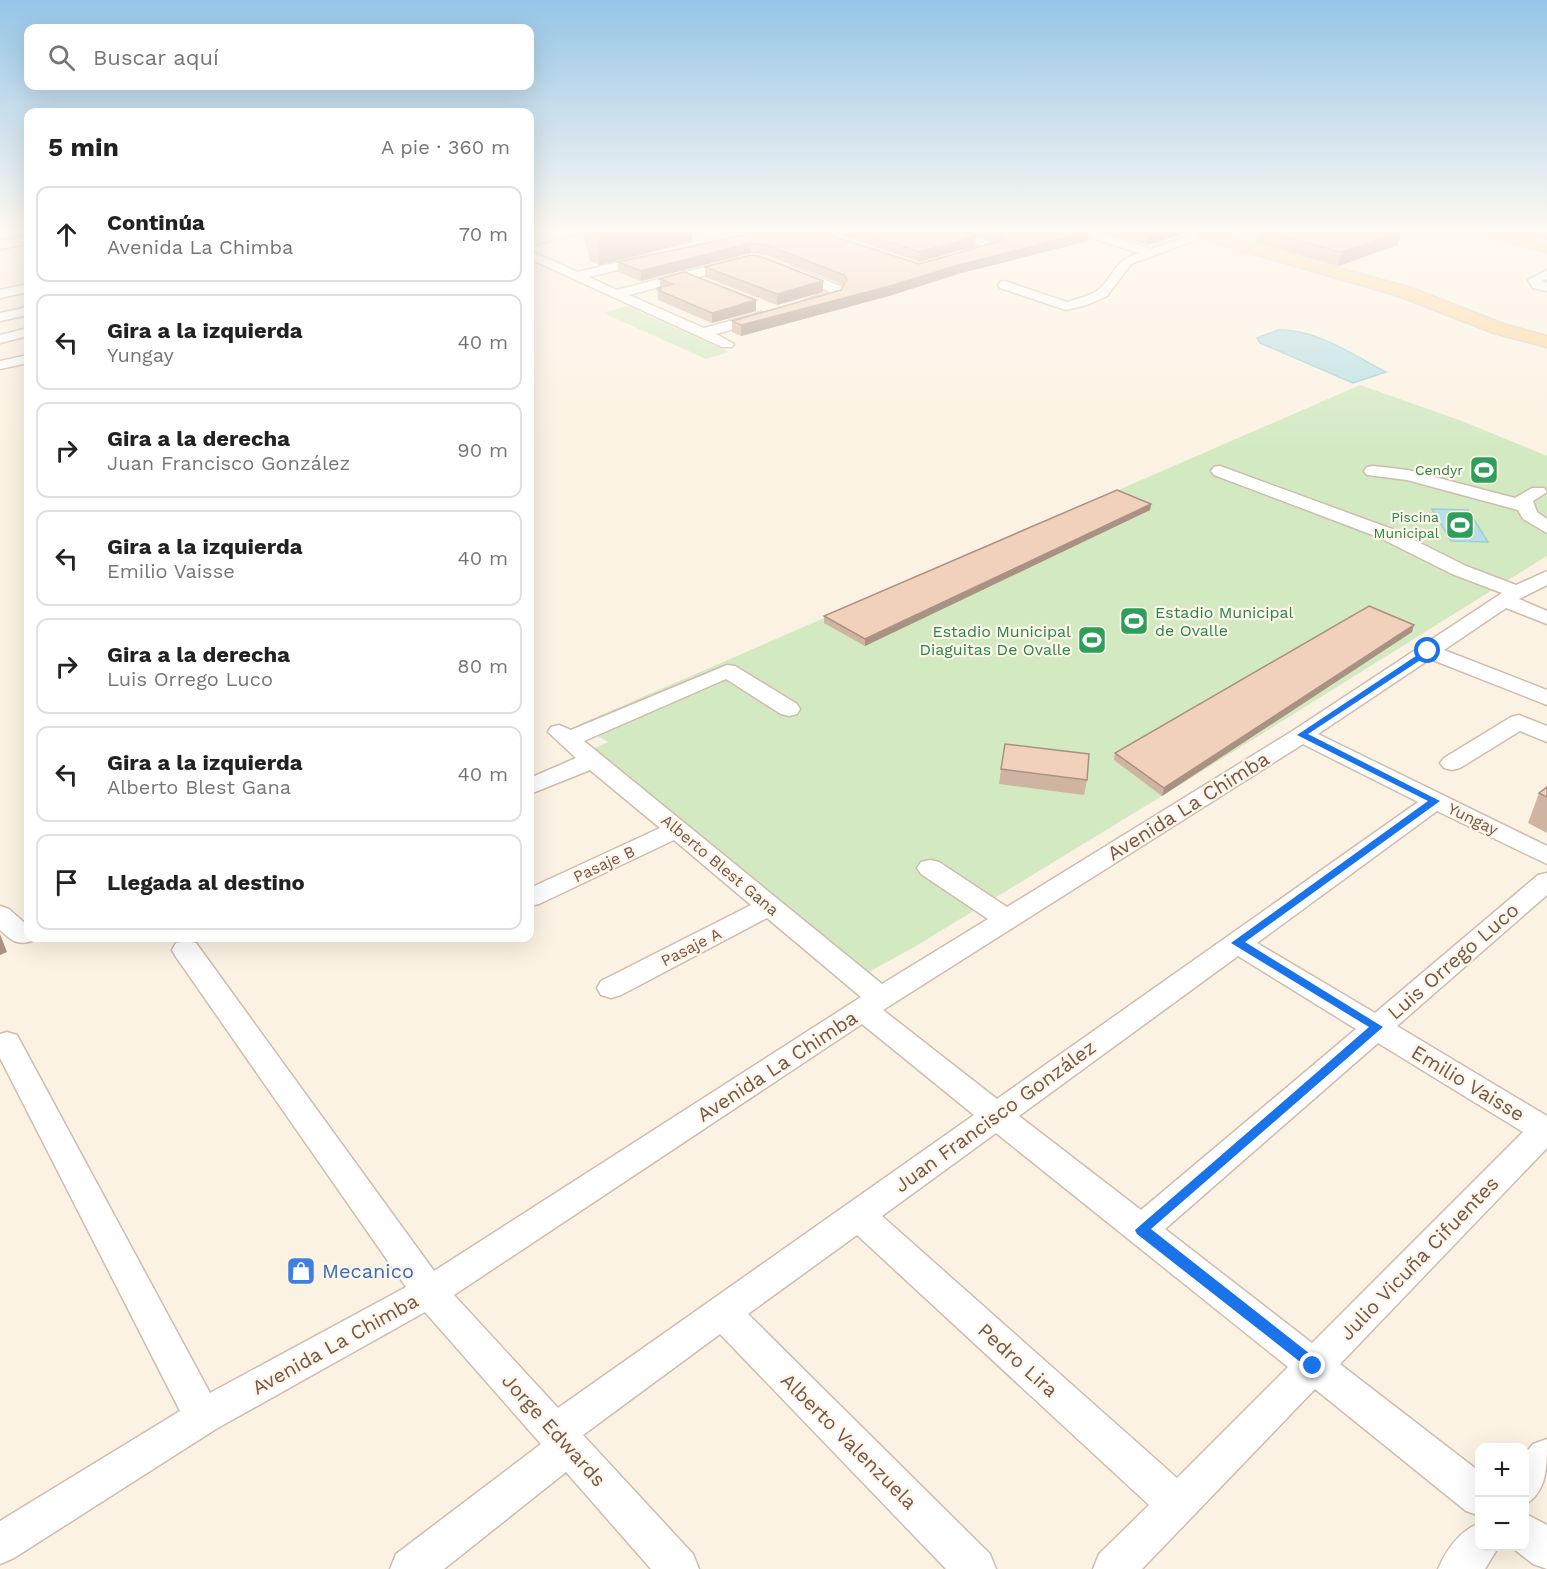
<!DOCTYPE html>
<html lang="es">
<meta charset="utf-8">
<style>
body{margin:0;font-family:"Work Sans",sans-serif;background:#f6f6f6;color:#222}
.controls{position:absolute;right:18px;bottom:18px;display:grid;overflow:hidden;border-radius:12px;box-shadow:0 6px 24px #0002}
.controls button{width:54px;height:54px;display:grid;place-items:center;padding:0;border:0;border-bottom:2px solid #e0e0e0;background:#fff;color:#222;font:30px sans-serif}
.stop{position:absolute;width:18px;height:18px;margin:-14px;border:4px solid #1a73e8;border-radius:50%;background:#fff}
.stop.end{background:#1a73e8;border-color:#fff;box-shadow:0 2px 6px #0008}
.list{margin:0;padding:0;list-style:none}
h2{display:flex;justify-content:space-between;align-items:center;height:78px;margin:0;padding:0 24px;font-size:26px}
h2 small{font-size:20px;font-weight:400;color:#767676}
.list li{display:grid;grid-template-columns:39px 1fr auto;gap:18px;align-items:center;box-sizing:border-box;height:96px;margin:0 12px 12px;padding:0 12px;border:2px solid #e0e0e0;border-radius:12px}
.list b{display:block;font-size:22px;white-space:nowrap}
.list p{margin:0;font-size:20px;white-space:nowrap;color:#767676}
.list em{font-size:20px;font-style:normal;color:#767676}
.icon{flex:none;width:33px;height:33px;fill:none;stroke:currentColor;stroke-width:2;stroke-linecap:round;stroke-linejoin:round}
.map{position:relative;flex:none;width:1547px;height:1569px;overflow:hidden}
.search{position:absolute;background:#fff;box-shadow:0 6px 24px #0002;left:24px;top:24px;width:510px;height:66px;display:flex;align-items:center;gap:15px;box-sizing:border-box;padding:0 21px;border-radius:12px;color:#767676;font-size:22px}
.panel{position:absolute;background:#fff;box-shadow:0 6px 24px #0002;left:24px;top:108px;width:510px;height:834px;border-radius:12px}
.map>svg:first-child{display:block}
.green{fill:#d2e9c2}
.water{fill:#b8dfe5;stroke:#9eced7;stroke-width:1.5}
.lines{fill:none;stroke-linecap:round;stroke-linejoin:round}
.minor-casing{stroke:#cfbcad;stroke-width:3}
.major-casing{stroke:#d8d0cc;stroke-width:3}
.minor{fill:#fff;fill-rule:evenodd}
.major{fill:#fbd79c;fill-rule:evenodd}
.wall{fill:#cfb4a1}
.shaded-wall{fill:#a99283}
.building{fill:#f1d1bb;stroke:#a99283;stroke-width:1.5}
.route{fill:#1a73e8}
.labels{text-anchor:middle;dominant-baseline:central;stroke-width:4.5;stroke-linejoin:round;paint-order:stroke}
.far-leisure-label{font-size:14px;fill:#27864d;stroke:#fff6e9;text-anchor:end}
.leisure-label{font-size:16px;fill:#27864d;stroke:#fff6e9;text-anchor:start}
.street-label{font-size:16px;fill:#745849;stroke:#fff6e9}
.near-street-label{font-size:20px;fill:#745849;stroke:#fff6e9}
.near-shop-label{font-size:20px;fill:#366cbe;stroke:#fff6e9;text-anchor:start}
</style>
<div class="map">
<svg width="1547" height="1569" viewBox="0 0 1547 1569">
<rect width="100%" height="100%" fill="#fcf2e3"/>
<path class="green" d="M 627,306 L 729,352 L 706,359 L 603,313 Z
M 1360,385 L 1462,421 L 1547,456 L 1547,556 L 1162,796 L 916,946 L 867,973 L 593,749 L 608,742 L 578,725 Z"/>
<path class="water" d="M 1278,330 C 1317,329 1353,355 1386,372 L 1353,383 L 1260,343 L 1257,338 Z
M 1432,509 L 1468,510 L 1488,542 L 1451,541 Z"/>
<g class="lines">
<g class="minor-casing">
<path id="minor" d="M 561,231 L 582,231 L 580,234 L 530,245 L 530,237 Z
M 721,231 L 738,231 L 748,236 L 746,239 L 713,247 L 709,246 L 709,240 L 729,236 Z
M 946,231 L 963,231 L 1001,246 L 999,249 L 969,257 L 965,256 L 963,253 L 965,250 L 982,246 Z
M 1076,231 L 1093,231 L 1151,249 L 1203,231 L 1209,235 L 1131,264 L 1107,296 L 1087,305 L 1066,310 L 1000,288 L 998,285 L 1000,282 L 1005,281 L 1067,302 C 1076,299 1090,296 1098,290 C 1117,274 1110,263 1139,253 L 1078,234 Z
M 28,236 L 28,244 L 0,249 L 0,241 Z
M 530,251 L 578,272 L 650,254 L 654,255 L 656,258 L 654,261 L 589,277 L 617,290 L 736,259 L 740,260 L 742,263 L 740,266 L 629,295 L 704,328 L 762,312 L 769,316 L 767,319 L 716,334 L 734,344 L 732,347 L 722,347 L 530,259 Z
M 792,267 L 843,287 L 845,290 L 840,298 L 810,307 L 805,306 L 803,303 L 805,300 L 830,292 L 787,274 L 786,271 L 787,268 Z
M 1547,270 L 1547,279 L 1542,281 L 1547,283 L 1547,291 L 1533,288 L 1528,280 Z
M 28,284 L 28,292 L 0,298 L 0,290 Z
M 28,307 L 28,315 L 0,321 L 0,313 Z
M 28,328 L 28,336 L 0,343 L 0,335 Z
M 28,355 L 28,363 L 0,369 L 0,361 Z
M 1220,466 L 1392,529 L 1466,566 L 1516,585 L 1547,571 L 1547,585 L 1519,599 L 1547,611 L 1547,624 L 1506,608 L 1444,650 L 1547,690 L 1547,705 L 1430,659 L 1318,734 L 1547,846 L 1547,864 L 1437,811 L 1257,943 L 1375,1013 L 1538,875 L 1547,873 L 1547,895 L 1397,1026 L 1547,1116 L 1547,1148 L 1340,1364 L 1480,1472 L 1480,1516 L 1466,1511 L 1315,1389 L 1142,1569 L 1093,1569 L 1099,1554 L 1149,1505 L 857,1235 L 748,1314 L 990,1554 L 996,1569 L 946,1569 L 720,1334 L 583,1435 L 693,1554 L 699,1569 L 651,1569 L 566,1472 L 444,1569 L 390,1569 L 396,1554 L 541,1444 L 425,1312 L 216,1429 L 14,1558 L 0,1564 L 0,1521 L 180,1411 L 0,1058 L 0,1034 L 7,1032 L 17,1035 L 210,1393 L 406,1287 L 176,957 L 172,950 L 176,943 L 186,941 L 196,943 L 434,1271 L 861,997 L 767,918 L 621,995 L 611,998 L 601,995 L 597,988 L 601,981 L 751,905 L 674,840 L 539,904 L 530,906 L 530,888 L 660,828 L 590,770 L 530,794 L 530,778 L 576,758 L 548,732 L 551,727 L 559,725 L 571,730 L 727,665 L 735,666 L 797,704 L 800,709 L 797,714 L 789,716 L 781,714 L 726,679 L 584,741 L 882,984 L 988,919 L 921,874 L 917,868 L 921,862 L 930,860 L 939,862 L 1007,907 L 1294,730 L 1502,593 L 1452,574 L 1378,537 L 1214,475 L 1211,471 L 1214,467 ZM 1303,744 L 1418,802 L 997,1099 L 883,1010 ZM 1238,956 L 1356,1029 L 1141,1210 L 1019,1116 ZM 862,1024 L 974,1115 L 558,1408 L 454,1295 ZM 1378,1043 L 1523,1132 L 1312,1343 L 1165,1229 ZM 996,1133 L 1288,1367 L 1177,1478 L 882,1216 Z
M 1373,466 L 1408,470 L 1515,498 L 1532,488 L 1544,488 L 1547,492 L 1533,501 L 1537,512 L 1547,519 L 1547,533 L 1523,519 L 1518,510 L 1407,480 L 1367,475 L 1364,471 L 1367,467 Z
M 1519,715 L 1547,726 L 1547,742 L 1520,731 L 1460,768 L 1452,770 L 1444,768 L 1440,763 L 1444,758 L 1511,717 Z
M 0,906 L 9,909 L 28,926 L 28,938 L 34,938 L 32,941 C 17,946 11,940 0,930 Z
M 1547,1439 C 1547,1469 1547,1492 1524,1505 L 1524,1455 L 1533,1444 Z
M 1524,1513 L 1547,1525 L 1547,1569 L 1533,1564 L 1510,1546 L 1524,1546 Z
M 1480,1523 L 1480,1546 L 1499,1546 L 1485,1569 L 1438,1569 C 1447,1549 1459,1531 1480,1523 Z"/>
</g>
<g class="major-casing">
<path id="major" d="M 1204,231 L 1411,288 L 1506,325 L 1547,336 L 1547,347 L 1494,333 L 1399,296 L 1198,238 L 1195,235 L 1198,232 Z
M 1471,231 L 1496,231 L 1547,242 L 1547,252 L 1473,234 Z"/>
</g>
<use href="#minor" class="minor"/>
<use href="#major" class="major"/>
</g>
<path class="wall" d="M 584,231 L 692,231 L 692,242 L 599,265 L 590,261 L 584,237 Z
M 763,231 L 919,264 L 998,242 L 968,231 L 1086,231 L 1089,232 L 1088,241 L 961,273 L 889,296 L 741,336 L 732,332 L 732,321 L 841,290 L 844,285 L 767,255 L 751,253 L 641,281 L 618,272 L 618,262 Z
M 842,231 L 960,231 L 975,246 L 919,262 L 842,236 Z
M 1099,231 L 1193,231 L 1147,245 Z
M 1258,231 L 1396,231 L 1401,232 L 1398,245 L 1338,266 L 1256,243 Z
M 1507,231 L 1547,231 L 1547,240 Z
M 705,267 L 823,292 L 777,305 L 705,277 Z
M 660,279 L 756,311 L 712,323 L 658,300 L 658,288 L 660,288 Z
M 1151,504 L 1150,510 L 865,646 L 824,623 L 824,616 Z
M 1414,625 L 1412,632 L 1162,796 L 1114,760 L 1115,753 Z
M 1001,769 L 1087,780 L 1084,795 L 999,784 Z
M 1547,787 L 1547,833 L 1528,823 L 1539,793 Z"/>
<path class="shaded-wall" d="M 623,231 L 692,231 L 692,242 L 599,265 L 598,236 Z
M 1165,231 L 1193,231 L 1147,245 L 1148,236 Z
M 1089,232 L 1088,241 L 961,273 L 889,296 L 741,336 L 741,325 L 962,264 Z
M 1401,232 L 1398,245 L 1338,266 L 1341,252 Z
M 976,236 L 975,246 L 919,262 L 920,252 Z
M 751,243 L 751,253 L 641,281 L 641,271 Z
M 823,281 L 823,292 L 777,305 L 777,294 Z
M 756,300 L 756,311 L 712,323 L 712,313 Z
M 1151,504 L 1150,510 L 865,646 L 865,639 Z
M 1414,625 L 1412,632 L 1162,796 L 1164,788 Z
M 0,934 L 7,952 L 0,955 Z"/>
<path class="building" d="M 587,231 L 623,231 L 598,236 L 588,233 Z
M 763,231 L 818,231 L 919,264 L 1000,241 L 1004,238 L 1003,234 L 993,231 L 1086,231 L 1089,232 L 962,264 L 890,286 L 741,325 L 732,321 L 841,290 L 847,279 L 844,275 L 767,245 L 751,243 L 641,271 L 618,262 Z
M 856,231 L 960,231 L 976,236 L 920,252 Z
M 1132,231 L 1165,231 L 1148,236 Z
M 1262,231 L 1396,231 L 1401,232 L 1341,252 Z
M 751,255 L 759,256 L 823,281 L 777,294 L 705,267 Z
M 684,272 L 756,300 L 712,313 L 658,290 L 661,289 L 658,288 L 673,284 L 660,279 Z
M 1117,490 L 1151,504 L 865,639 L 824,616 Z
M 1369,606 L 1414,625 L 1164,788 L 1115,753 Z
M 1005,744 L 1089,754 L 1087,780 L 1001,769 Z
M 1547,787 L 1547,797 L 1539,793 Z"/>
<linearGradient id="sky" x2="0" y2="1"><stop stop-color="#95c5e7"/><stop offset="0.51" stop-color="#fef9f2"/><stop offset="1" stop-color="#fef9f2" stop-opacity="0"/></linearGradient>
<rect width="1547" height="450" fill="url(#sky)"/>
<path class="route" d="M 1428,648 L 1432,651 L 1431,653 L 1308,734 L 1440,801 L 1245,942 L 1383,1027 L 1151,1229 L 1319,1361 L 1321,1366 L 1319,1370 L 1313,1372 L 1137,1234 L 1135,1230 L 1369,1027 L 1231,943 L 1428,801 L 1297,735 Z"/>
<defs>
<g id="stadium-square" transform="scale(1.5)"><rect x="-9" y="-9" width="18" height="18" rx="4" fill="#2e9e5b" stroke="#fff6e9"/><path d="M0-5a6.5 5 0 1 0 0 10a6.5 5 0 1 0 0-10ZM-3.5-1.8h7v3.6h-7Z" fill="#fff"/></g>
<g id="shop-square" transform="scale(1.5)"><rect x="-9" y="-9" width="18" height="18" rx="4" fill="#3f7fe0" stroke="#fff6e9"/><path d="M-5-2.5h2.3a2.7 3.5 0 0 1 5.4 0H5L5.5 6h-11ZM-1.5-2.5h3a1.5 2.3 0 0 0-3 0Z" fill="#fff"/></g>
</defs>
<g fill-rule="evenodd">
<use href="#stadium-square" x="1484" y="470"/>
<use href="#stadium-square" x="1460" y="525"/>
<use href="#stadium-square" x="1134" y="621"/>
<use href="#stadium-square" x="1092" y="640"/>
<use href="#shop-square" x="301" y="1271"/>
</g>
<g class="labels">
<g class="far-leisure-label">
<text x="1463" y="470">Cendyr</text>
<text x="1439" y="517">Piscina<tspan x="1439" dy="16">Municipal</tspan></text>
</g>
<g class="leisure-label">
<text x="1155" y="612">Estadio Municipal<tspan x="1155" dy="18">de Ovalle</tspan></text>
<text x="1071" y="631" text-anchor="end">Estadio Municipal<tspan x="1071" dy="18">Diaguitas De Ovalle</tspan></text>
</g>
<g class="street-label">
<text transform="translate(1473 819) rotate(26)">Yungay</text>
<text transform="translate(604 864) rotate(-25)">Pasaje B</text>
<text transform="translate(720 865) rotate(40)">Alberto Blest Gana</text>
<text transform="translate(691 947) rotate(-27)">Pasaje A</text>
</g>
<g class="near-street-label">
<text transform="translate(1188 806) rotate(-32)">Avenida La Chimba</text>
<text transform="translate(1453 961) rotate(-41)">Luis Orrego Luco</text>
<text transform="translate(777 1066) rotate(-33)">Avenida La Chimba</text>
<text transform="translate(1468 1083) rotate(31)">Emilio Vaisse</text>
<text transform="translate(995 1116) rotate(-36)">Juan Francisco González</text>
<text transform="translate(1419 1258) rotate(-46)">Julio Vicuña Cifuentes</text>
<text transform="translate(335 1344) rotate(-29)">Avenida La Chimba</text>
<text transform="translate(1018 1360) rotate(42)">Pedro Lira</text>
<text transform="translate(554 1430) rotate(48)">Jorge Edwards</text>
<text transform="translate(849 1441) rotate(45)">Alberto Valenzuela</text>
</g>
<g class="near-shop-label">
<text x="322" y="1271">Mecanico</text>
</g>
</g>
</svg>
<div class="controls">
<button>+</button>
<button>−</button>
</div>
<div class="stop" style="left:1428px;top:651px"></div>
<div class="stop end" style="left:1313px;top:1366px"></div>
<div class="search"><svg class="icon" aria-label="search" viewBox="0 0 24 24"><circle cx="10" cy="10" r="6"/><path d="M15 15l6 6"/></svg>Buscar aquí</div>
<section class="panel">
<h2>5 min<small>A pie · 360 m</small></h2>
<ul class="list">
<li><svg class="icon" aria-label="ahead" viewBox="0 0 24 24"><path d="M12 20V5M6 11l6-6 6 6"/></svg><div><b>Continúa</b><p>Avenida La Chimba</p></div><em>70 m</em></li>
<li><svg class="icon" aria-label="left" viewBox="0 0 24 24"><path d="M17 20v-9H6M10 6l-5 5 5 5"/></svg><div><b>Gira a la izquierda</b><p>Yungay</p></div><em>40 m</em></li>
<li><svg class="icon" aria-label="right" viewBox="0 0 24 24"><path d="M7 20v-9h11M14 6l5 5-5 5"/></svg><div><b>Gira a la derecha</b><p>Juan Francisco González</p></div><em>90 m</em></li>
<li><svg class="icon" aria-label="left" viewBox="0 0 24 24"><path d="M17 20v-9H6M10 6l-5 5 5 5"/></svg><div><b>Gira a la izquierda</b><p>Emilio Vaisse</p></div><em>40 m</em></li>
<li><svg class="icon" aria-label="right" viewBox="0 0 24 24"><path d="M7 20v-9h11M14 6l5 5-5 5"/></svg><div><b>Gira a la derecha</b><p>Luis Orrego Luco</p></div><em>80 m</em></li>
<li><svg class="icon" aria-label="left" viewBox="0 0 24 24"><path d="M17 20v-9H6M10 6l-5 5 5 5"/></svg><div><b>Gira a la izquierda</b><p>Alberto Blest Gana</p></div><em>40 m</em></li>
<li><svg class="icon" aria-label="arrive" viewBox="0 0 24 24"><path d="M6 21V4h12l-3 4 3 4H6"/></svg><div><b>Llegada al destino</b></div></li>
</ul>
</section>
</div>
